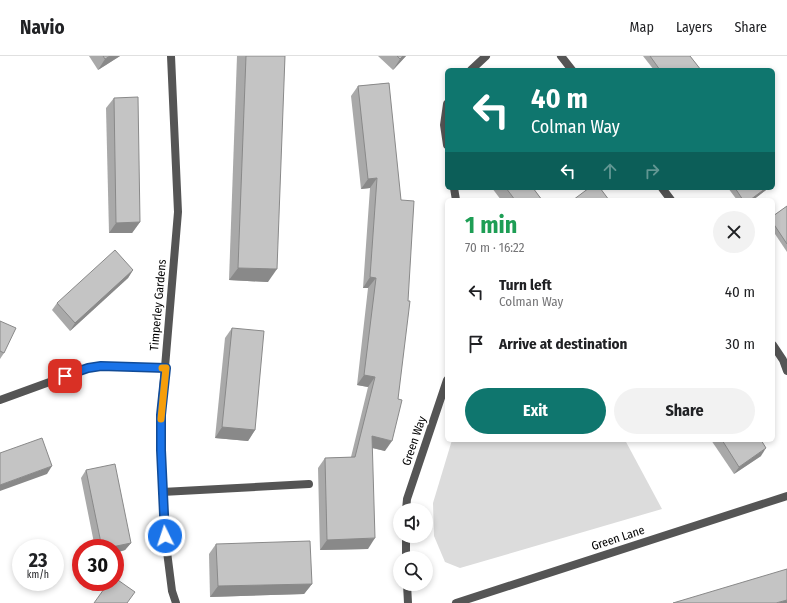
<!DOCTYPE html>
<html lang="en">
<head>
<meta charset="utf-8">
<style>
  :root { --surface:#fff; --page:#f2f2f2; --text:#202124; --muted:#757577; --line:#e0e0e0; --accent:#0f766e }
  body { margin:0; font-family:"Fira Sans Condensed",sans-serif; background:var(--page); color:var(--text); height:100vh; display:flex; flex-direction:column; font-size:15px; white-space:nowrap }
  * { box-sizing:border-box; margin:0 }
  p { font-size:13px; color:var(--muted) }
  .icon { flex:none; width:22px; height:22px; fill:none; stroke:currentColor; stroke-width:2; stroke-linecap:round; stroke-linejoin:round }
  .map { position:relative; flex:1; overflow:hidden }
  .drawer { position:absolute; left:445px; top:142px; width:330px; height:244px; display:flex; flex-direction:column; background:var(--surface); border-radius:6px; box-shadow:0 2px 6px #0003 }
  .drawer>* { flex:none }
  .top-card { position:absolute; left:445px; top:12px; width:330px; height:122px; border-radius:6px; box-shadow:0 2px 6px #0003; background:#0f766e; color:#fff; overflow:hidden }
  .fabs { position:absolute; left:393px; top:447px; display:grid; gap:8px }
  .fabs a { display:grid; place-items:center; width:40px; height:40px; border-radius:50%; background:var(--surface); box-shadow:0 2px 6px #0003; font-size:20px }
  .speed { position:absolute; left:12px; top:483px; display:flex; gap:8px; font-size:20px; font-weight:700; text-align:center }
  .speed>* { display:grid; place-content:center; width:52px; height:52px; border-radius:50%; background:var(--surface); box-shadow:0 2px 6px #0003; line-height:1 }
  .speed small { font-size:10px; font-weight:400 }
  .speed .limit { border:6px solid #d22; background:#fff; color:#111 }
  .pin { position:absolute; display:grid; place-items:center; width:34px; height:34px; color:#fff; margin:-17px; border-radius:8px; box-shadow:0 2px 6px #0006 }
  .me { position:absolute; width:44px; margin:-22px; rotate:356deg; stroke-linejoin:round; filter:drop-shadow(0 0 3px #0008) }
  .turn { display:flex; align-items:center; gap:14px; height:84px; padding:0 20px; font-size:18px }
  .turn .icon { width:52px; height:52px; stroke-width:2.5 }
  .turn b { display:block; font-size:28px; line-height:34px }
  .lanes { display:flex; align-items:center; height:38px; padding:0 20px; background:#0003; justify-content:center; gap:20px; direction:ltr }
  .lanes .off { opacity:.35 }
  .round { display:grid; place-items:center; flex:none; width:42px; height:42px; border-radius:21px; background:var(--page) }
  .head { display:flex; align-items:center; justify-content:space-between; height:68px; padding:0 20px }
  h1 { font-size:24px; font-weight:700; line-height:30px; color:#1e9e55 }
  .primary-button { display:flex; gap:8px; margin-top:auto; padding:8px 20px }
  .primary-button a { flex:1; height:46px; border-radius:24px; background:var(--accent); color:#fff; font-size:16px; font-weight:700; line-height:46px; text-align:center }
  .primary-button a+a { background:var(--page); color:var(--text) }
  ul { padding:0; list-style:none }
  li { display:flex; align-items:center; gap:12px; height:52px; padding:0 20px }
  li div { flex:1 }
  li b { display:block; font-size:15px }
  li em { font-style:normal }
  header { display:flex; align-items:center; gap:24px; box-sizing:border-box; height:56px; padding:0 20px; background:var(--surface); border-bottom:1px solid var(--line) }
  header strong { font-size:19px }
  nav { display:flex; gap:22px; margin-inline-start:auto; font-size:14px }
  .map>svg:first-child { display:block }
  .green { fill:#dcdcdc }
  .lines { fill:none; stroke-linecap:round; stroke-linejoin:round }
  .lane { stroke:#555; stroke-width:8 }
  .street { stroke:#555; stroke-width:8 }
  .wall { fill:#a9a9a9 }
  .shaded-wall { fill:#898989 }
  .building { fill:#c4c4c4; stroke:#898989 }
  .route-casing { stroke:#114b97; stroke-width:10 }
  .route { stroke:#1a73e8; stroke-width:7 }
  .slow { stroke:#f59e0b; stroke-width:7 }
  .labels { text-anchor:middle; stroke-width:3.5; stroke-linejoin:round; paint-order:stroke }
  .street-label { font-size:12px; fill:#000; stroke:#fff }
</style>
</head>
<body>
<header>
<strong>Navio</strong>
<nav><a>Map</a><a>Layers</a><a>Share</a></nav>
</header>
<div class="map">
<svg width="787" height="547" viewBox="0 0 787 547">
  <rect width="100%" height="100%" fill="#fff"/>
  <path class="green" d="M 452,384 L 625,384 L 662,453 L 460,512 L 445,506 L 434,480 L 433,447 Z"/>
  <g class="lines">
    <path class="lane" d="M 162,436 L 309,428"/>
    <g class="street">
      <path d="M 171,0 L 178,156 L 161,359 L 161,394 L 165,480 L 172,535 L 176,547"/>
      <path d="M 561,0 L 572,14"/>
      <path d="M 471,14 L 486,0"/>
      <path d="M 447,48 L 444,69 L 447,89"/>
      <path d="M 454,132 L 456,144"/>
      <path d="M 662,132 L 671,144"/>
      <path d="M 773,289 L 783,304 L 787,315"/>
      <path d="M 0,344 L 88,312 L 101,310 L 166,312"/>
      <path d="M 406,454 L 407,443 L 447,324"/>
      <path d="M 406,480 L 406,502"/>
      <path d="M 407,528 L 408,547"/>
      <path d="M 456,547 L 787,440"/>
    </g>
  </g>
  <g class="wall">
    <path d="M 89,0 L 120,0 L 98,14 Z"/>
    <path d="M 237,0 L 285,0 L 268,226 L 229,224 Z"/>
    <path d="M 378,0 L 406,0 L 393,14 Z"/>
    <path d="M 643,0 L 690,0 L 701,14 L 654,14 Z"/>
    <path d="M 389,27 L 385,395 L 372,392 L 368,493 L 320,494 L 318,412 L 325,402 L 351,401 L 368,331 L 357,329 L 368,232 L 363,232 L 370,132 L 361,133 L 351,40 L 358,30 Z"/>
    <path d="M 114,42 L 140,166 L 132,177 L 109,177 L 106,52 Z"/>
    <path d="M 492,132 L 533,132 L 542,144 L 501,144 Z"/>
    <path d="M 728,132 L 768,132 L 766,134 L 753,144 L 737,144 Z"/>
    <path d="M 787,150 L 787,196 L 773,175 L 773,160 Z"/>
    <path d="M 133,214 L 128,222 L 70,275 L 52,254 L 57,247 Z"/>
    <path d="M 0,265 L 4,297 L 0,303 Z"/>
    <path d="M 232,272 L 255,374 L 248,385 L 215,382 L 225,282 Z"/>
    <path d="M 711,384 L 761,384 L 761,400 L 734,418 Z"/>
    <path d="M 86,414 L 131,487 L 125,494 L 115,497 L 115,492 L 95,492 L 81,422 Z"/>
    <path d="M 216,488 L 312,528 L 304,538 L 210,541 L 209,498 Z"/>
  </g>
  <g class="shaded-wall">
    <path d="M 110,0 L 120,0 L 98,14 L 105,3 Z"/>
    <path d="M 403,0 L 406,0 L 393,14 L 400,3 Z"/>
    <path d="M 377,122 L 370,132 L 361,133 L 368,123 Z"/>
    <path d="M 766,132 L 768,132 L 766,134 L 753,144 L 750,144 Z"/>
    <path d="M 140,166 L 132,177 L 109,177 L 116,167 Z"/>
    <path d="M 238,212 L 277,213 L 268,226 L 229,224 Z"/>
    <path d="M 133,214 L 128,222 L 70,275 L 75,267 Z"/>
    <path d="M 370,221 L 376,222 L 368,232 L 363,232 Z"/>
    <path d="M 364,319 L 375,321 L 368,331 L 357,329 Z"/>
    <path d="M 222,371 L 255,374 L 248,385 L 215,382 Z"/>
    <path d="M 372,380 L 392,385 L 385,395 L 365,390 Z"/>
    <path d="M 766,392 L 761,400 L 734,418 L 739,411 Z"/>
    <path d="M 52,410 L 47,418 L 0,435 L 0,429 Z"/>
    <path d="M 375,482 L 368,493 L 320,494 L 327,484 Z"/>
    <path d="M 131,487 L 125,494 L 115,497 L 115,492 L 107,492 Z"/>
    <path d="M 312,528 L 304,538 L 210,541 L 218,530 Z"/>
    <path d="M 787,544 L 787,547 L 776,547 Z"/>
  </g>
  <g class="building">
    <path d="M 103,0 L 110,0 L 105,3 Z"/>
    <path d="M 246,0 L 285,0 L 277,213 L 238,212 Z"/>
    <path d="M 397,0 L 403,0 L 400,3 Z"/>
    <path d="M 650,0 L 690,0 L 701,14 L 660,14 Z"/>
    <path d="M 389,27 L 401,144 L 414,145 L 408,245 L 410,245 L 398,343 L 402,344 L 392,385 L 372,380 L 375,482 L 327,484 L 325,402 L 355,401 L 375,321 L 364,319 L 376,222 L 370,221 L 377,122 L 368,123 L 358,30 Z"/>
    <path d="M 138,41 L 140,166 L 116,167 L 114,42 Z"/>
    <path d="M 506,132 L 533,132 L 542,144 L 515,144 Z"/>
    <path d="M 589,132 L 600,132 L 609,144 L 573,144 Z"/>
    <path d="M 735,132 L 766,132 L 750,144 L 743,144 Z"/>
    <path d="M 787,150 L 787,188 L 773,167 L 773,160 Z"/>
    <path d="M 115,194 L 133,214 L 75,267 L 57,247 Z"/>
    <path d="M 0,265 L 16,272 L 4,297 L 0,295 Z"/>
    <path d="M 232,272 L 264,275 L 255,374 L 222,371 Z"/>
    <path d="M 42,382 L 52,410 L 0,429 L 0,397 Z"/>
    <path d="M 722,384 L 761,384 L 766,392 L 739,411 Z"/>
    <path d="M 115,408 L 131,487 L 107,492 L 102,492 L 86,414 Z"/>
    <path d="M 310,485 L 312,528 L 218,530 L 216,488 Z"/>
    <path d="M 787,513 L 787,544 L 776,547 L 673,547 Z"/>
    <path d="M 115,522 L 135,536 L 127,547 L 94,547 L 109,526 L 115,526 Z"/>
  </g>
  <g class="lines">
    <g class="route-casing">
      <path id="route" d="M 65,320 L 88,312 L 101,310 L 166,312 L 161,359 L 161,394 L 165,480"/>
    </g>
    <use href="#route" class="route"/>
    <path class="slow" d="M 161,363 L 166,312 L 162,312"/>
  </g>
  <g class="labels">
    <g class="street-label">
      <text transform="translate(158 249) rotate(-85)" y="4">Timperley Gardens</text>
      <text transform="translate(414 385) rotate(-71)" y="4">Green Way</text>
      <text transform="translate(618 482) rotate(-18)" y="4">Green Lane</text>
    </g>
  </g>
</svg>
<div class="fabs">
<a><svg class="icon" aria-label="sound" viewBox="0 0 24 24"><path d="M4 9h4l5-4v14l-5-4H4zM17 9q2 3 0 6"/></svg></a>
<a><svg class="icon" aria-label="search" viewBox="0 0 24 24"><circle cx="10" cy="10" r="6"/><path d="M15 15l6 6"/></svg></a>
</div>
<div class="speed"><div>23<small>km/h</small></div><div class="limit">30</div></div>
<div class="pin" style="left:65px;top:320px;background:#d93025"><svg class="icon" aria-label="arrive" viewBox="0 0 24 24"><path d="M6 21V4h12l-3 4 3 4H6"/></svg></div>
<svg class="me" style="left:165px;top:480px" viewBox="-20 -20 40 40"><circle r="17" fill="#1a73e8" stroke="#fff" stroke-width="3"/><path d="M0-11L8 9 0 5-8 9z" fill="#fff"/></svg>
<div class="top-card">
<div class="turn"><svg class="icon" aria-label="left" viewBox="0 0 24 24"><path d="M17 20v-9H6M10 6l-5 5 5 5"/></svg><div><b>40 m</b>Colman Way</div></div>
<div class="lanes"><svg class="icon" aria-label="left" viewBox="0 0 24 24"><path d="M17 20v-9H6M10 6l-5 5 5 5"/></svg><svg class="icon off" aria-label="ahead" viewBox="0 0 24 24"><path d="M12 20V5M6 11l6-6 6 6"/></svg><svg class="icon off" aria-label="right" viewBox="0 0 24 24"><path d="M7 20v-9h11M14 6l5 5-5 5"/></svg></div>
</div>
<section class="drawer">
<div class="head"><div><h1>1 min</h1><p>70 m · 16:22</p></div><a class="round"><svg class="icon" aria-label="close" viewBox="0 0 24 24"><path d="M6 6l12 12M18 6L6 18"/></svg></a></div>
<ul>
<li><svg class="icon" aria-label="left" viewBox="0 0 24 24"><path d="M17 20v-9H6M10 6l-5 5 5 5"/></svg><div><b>Turn left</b><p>Colman Way</p></div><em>40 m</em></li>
<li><svg class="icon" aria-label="arrive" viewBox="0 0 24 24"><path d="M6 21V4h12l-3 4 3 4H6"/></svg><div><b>Arrive at destination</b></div><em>30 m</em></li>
</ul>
<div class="primary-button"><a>Exit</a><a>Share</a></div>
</section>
</div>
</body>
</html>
